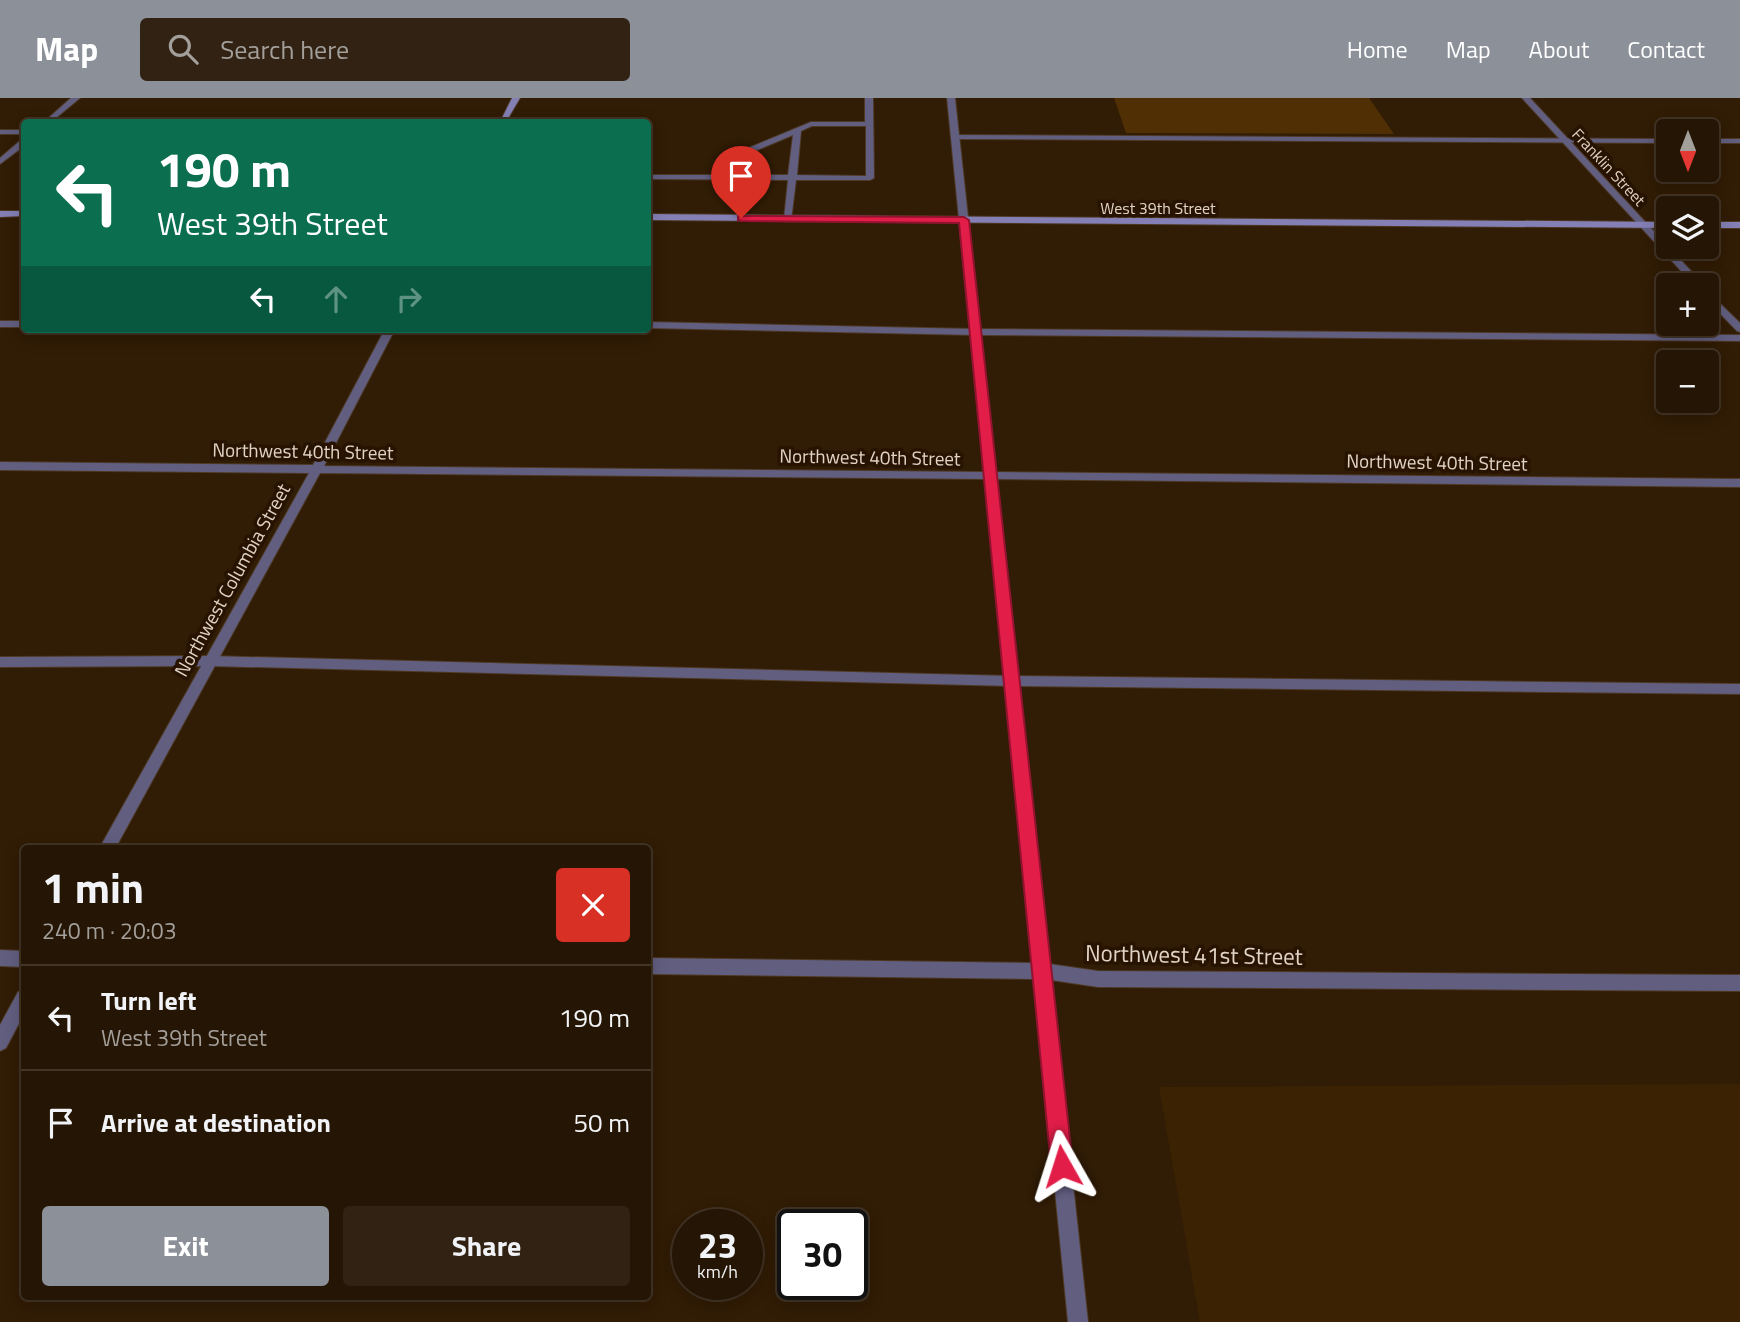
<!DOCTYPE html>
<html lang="en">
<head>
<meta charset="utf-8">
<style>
  :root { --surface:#251504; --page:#312213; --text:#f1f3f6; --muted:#a39f9a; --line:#423426; --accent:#8c9099 }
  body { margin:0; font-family:"Titillium Web",sans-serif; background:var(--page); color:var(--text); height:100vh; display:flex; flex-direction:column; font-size:26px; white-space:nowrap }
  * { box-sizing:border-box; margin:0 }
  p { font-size:23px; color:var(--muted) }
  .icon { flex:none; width:38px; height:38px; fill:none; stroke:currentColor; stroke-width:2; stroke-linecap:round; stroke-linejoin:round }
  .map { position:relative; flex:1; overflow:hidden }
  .panel { position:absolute; left:21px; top:747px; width:630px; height:455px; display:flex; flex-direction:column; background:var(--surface); border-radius:7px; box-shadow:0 4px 18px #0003,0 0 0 2px var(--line) }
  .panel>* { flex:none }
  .banner { position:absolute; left:21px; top:21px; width:630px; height:214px; border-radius:7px; box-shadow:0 4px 18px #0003,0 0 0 2px var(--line); background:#0b6e4f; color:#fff; overflow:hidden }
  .needle { width:46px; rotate:180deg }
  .tools { position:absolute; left:1656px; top:21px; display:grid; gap:14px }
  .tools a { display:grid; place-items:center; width:63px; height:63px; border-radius:7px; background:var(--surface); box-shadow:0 4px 18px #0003,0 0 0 2px var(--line); font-size:35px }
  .speed { position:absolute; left:672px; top:1111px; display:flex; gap:14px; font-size:35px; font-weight:700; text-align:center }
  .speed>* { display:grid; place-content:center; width:91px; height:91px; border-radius:50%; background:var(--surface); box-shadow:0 4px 18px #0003,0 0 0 2px var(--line); line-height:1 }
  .speed small { font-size:18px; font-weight:400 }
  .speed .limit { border:4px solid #111; border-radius:10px; background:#fff; color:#111 }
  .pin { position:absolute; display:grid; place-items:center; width:60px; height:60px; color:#fff; margin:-72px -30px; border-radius:50% 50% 50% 0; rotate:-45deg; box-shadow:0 0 7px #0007 }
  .pin .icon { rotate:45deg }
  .me { position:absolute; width:77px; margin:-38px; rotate:354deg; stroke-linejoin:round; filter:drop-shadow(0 0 5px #0008) }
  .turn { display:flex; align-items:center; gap:24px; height:147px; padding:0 21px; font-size:32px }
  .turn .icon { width:91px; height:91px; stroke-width:2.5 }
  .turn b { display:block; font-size:49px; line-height:60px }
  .lanes { display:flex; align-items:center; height:66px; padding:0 21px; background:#0003; justify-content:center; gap:35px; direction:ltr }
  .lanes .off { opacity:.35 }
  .round { display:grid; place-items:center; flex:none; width:74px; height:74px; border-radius:7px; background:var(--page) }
  .head { display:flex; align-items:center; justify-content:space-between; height:119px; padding:0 21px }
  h1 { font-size:42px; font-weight:700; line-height:52px }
  .cta { display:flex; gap:14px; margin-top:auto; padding:14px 21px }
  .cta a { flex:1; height:80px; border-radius:7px; background:var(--accent); color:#fff; font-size:28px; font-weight:700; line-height:80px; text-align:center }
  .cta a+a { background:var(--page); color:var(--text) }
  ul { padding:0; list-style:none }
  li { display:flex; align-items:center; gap:21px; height:105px; padding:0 21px; border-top:2px solid var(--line) }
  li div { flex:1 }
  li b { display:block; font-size:26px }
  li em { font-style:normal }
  header { display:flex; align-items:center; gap:42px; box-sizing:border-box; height:98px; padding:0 35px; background:var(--accent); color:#fff }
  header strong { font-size:33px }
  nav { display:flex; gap:38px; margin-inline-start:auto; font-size:24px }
  .search { width:490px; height:63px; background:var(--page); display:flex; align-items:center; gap:18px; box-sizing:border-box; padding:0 24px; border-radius:7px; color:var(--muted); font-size:26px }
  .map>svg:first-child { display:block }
  .built { fill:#3b2203 }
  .green { fill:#502f04 }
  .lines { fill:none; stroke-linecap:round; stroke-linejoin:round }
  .lane-casing { stroke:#4d3924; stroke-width:2 }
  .street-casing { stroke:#4d3924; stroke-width:2 }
  .secondary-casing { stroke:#4d3924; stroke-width:2 }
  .lane { fill:#615e80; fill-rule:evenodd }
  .street { fill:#615e80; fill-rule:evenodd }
  .secondary { fill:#8480b6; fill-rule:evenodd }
  .route { fill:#e11d48; stroke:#92132f; stroke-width:2 }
  .labels { text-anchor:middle; stroke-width:7; stroke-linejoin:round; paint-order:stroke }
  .far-street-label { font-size:16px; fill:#e1d3c5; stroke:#271300 }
  .street-label { font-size:19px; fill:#e1d3c5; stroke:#271300 }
  .near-street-label { font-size:23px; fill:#e1d3c5; stroke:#271300 }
</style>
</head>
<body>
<header>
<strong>Map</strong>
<div class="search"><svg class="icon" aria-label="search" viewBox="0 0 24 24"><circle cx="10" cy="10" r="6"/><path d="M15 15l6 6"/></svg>Search here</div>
<nav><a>Home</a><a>Map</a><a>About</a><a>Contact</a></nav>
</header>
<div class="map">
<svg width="1740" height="1224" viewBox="0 0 1740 1224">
  <rect width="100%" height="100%" fill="#311c05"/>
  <path class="built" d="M 1740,986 L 1740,1224 L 1200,1224 L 1159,989 Z"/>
  <path class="green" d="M 1114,0 L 1369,0 L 1394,36 L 1126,35 Z"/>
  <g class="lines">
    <g class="lane-casing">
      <g id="lane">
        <path d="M 865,0 L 873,0 L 874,80 L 870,82 L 796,82 L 791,123 L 784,121 L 788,82 L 648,81 L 648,77 L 736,77 L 741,53 L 811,24 L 865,24 ZM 812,28 L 866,28 L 866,78 L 797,77 L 801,33 ZM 793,37 L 788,77 L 745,77 L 748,56 Z"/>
        <rect x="0" y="32" width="24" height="4"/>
        <path d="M 953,37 L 1668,41 L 1668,45 L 956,41 L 952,39 Z"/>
        <rect x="1706" y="41" width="34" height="4"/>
        <rect x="0" y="223" width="24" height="6"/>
        <path d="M 648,224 L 975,231 L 1740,237 L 1740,243 L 975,237 L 648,230 Z"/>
        <path d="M 210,558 L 1011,578 L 1740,586 L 1740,596 L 1011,588 L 210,568 L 0,569 L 0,559 Z"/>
      </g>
    </g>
    <g class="street-casing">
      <g id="street">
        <path d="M 71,0 L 80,0 L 51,24 L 44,24 Z"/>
        <path d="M 947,0 L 955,0 L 996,374 L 1740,381 L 1740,389 L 996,381 L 1049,866 L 1098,873 L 1740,877 L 1740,893 L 1098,889 L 1051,882 L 1088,1224 L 1068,1224 L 1034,881 L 648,876 L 648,860 L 1032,865 L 985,381 L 320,375 L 115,751 L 99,751 L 309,375 L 0,372 L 0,364 L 313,367 L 385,231 L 395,231 L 324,368 L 984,374 Z"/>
        <path d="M 1522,0 L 1530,0 L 1704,187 L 1694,187 Z"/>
        <path d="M 21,42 L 24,42 L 24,48 L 0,66 L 0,60 Z"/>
        <path d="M 1706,192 L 1740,225 L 1740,234 L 1737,233 L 1706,201 Z"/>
        <path d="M 0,852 L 24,853 L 24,869 L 0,868 Z"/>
        <path d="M 24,892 L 24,916 L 6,950 L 0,953 L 0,927 L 18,894 Z"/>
      </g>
    </g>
    <g class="secondary-casing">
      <g id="secondary">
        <path d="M 512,0 L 520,0 L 506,24 L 500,24 Z"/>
        <path d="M 0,113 L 24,113 L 24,118 L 0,119 Z"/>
        <path d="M 648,116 L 1668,124 L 1668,130 L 648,122 Z"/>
        <rect x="1706" y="124" width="34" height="6"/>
      </g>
    </g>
    <use href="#lane" class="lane"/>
    <use href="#street" class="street"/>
    <use href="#secondary" class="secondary"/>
  </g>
  <path class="route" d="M 738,118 L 964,119 L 969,122 L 1073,1068 L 1070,1076 L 1062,1079 L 1054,1076 L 1051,1068 L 959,125 L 741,123 L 738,122 Z"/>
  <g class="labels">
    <g class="far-street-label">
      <text transform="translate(1609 69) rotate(47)" y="6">Franklin Street</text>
      <text x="1158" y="116">West 39th Street</text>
    </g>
    <g class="street-label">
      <text transform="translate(303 353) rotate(1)" y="7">Northwest 40th Street</text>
      <text transform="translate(870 359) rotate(1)" y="7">Northwest 40th Street</text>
      <text transform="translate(1437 364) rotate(1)" y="7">Northwest 40th Street</text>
      <text transform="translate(232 482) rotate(-61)" y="7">Northwest Columbia Street</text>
    </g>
    <g class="near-street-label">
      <text transform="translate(1194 857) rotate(1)" y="8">Northwest 41st Street</text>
    </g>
  </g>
</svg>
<div class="tools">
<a><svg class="needle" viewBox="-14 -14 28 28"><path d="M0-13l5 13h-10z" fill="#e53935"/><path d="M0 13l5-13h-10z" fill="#a39f9a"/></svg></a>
<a><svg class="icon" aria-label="layers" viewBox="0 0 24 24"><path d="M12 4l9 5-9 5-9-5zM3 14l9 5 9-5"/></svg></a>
<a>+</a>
<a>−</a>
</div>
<div class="speed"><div>23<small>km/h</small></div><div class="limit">30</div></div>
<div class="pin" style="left:741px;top:120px;background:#d93025"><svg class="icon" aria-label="arrive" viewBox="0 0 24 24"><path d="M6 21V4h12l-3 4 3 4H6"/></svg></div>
<svg class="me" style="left:1062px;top:1068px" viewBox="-20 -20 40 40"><path d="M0-17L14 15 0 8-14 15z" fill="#e11d48" stroke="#fff" stroke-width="4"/></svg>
<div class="banner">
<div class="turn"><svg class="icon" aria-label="left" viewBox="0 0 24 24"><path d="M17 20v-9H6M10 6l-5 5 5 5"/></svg><div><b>190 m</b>West 39th Street</div></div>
<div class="lanes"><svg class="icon" aria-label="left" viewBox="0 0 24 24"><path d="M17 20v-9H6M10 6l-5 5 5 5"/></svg><svg class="icon off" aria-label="ahead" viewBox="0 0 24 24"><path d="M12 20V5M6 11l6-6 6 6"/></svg><svg class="icon off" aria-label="right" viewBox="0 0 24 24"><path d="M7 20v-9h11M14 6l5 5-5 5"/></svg></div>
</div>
<section class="panel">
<div class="head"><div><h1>1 min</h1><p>240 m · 20:03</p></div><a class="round" style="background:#d93025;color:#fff"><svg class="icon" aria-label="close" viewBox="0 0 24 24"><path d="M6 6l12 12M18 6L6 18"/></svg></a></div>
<ul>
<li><svg class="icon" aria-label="left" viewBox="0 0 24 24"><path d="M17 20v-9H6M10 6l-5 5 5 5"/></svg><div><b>Turn left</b><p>West 39th Street</p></div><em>190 m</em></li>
<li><svg class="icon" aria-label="arrive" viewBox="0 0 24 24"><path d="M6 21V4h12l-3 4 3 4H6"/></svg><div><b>Arrive at destination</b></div><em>50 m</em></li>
</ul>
<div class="cta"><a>Exit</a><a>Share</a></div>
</section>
</div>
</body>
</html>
